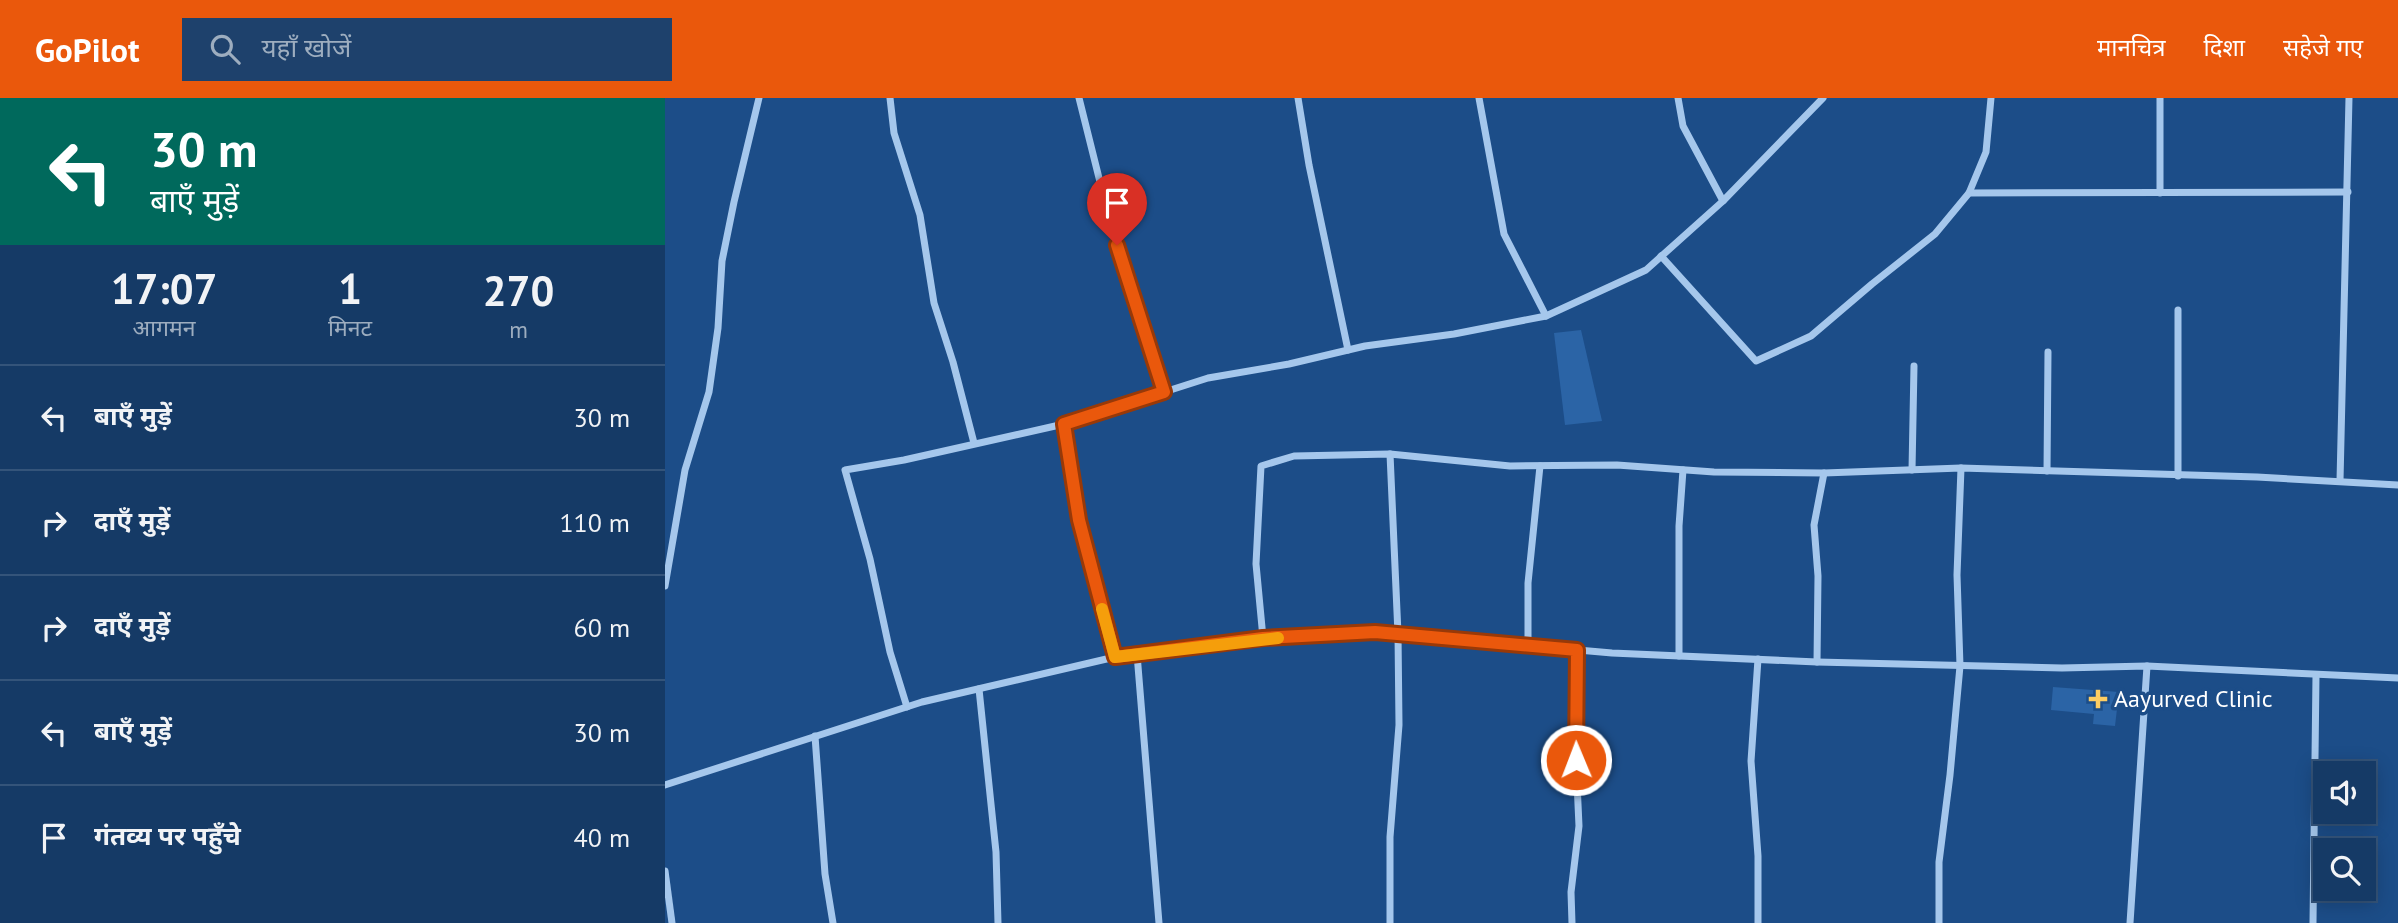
<!DOCTYPE html>
<html lang="hi">
<head>
<meta charset="utf-8">
<style>
  :root { --surface:#153a66; --page:#1e416c; --text:#f1f3f6; --muted:#9dadbf; --line:#34547a; --accent:#ea580c }
  body { margin:0; font-family:"PT Sans","Noto Sans Devanagari",sans-serif; background:var(--page); color:var(--text); height:100vh; display:flex; flex-direction:column; font-size:26px; white-space:nowrap }
  * { box-sizing:border-box; margin:0 }
  p { font-size:23px; color:var(--muted) }
  .icon { flex:none; width:38px; height:38px; fill:none; stroke:currentColor; stroke-width:2; stroke-linecap:round; stroke-linejoin:round }
  .map { position:relative; flex:1; overflow:hidden }
  .details { display:flex; flex-direction:column; background:var(--surface); width:665px }
  .details>* { flex:none }
  .top-card { background:#00695c; color:#fff; overflow:hidden }
  .controls { position:absolute; left:1648px; top:663px; display:grid; gap:14px }
  .controls a { display:grid; place-items:center; width:63px; height:63px; border-radius:0px; background:var(--surface); box-shadow:0 4px 18px #0003,0 0 0 2px var(--line); font-size:35px }
  .pin { position:absolute; display:grid; place-items:center; width:60px; height:60px; color:#fff; margin:-72px -30px; border-radius:50% 50% 50% 0; rotate:-45deg; box-shadow:0 0 7px #0007 }
  .pin .icon { rotate:45deg }
  .me { position:absolute; width:77px; margin:-38px; rotate:359deg; stroke-linejoin:round; filter:drop-shadow(0 0 5px #0008) }
  .turn { display:flex; align-items:center; gap:24px; height:147px; padding:0 35px; font-size:32px }
  .turn .icon { width:91px; height:91px; stroke-width:2.5 }
  .turn b { display:block; font-size:49px; line-height:60px }
  .eta { display:flex; justify-content:space-evenly; align-items:center; height:119px; text-align:center }
  .eta b { font-size:42px; font-weight:800; line-height:49px }
  ul { padding:0; list-style:none }
  li { display:flex; align-items:center; gap:21px; height:105px; padding:0 35px; border-top:2px solid var(--line) }
  li div { flex:1 }
  li b { display:block; font-size:26px }
  li em { font-style:normal }
  header { display:flex; align-items:center; gap:42px; box-sizing:border-box; height:98px; padding:0 35px; background:var(--accent); color:#fff }
  header strong { font-size:33px }
  nav { display:flex; gap:38px; margin-inline-start:auto; font-size:24px }
  .search { width:490px; height:63px; background:var(--page); display:flex; align-items:center; gap:18px; box-sizing:border-box; padding:0 24px; border-radius:0px; color:var(--muted); font-size:26px }
  main { display:flex; flex:1; min-height:0 }
  .map>svg:first-child { display:block }
  .building { fill:#2b64a6 }
  .lines { fill:none; stroke-linecap:round; stroke-linejoin:round }
  .minor { stroke:#a5c7ec; stroke-width:7 }
  .route-casing { stroke:#983908; stroke-width:18 }
  .route { stroke:#ea580c; stroke-width:12 }
  .slow { stroke:#f59e0b; stroke-width:12 }
  .poi-dot { fill:#fdcd62; stroke:#1c4d88; stroke-width:2.5 }
  .labels { text-anchor:middle; stroke-width:7; stroke-linejoin:round; paint-order:stroke }
  .poi-label { font-size:24px; fill:#fff; stroke:#1c4d88; text-anchor:start }
</style>
</head>
<body>
<header>
<strong>GoPilot</strong>
<div class="search"><svg class="icon" aria-label="search" viewBox="0 0 24 24"><circle cx="10" cy="10" r="6"/><path d="M15 15l6 6"/></svg>यहाँ खोजें</div>
<nav><a>मानचित्र</a><a>दिशा</a><a>सहेजे गए</a></nav>
</header>
<main>
<section class="details">
<div class="top-card">
<div class="turn"><svg class="icon" aria-label="left" viewBox="0 0 24 24"><path d="M17 20v-9H6M10 6l-5 5 5 5"/></svg><div><b>30 m</b>बाएँ मुड़ें</div></div>
</div>
<div class="eta">
<div><b>17:07</b><p>आगमन</p></div>
<div><b>1</b><p>मिनट</p></div>
<div><b>270</b><p>m</p></div>
</div>
<ul>
<li><svg class="icon" aria-label="left" viewBox="0 0 24 24"><path d="M17 20v-9H6M10 6l-5 5 5 5"/></svg><div><b>बाएँ मुड़ें</b></div><em>30 m</em></li>
<li><svg class="icon" aria-label="right" viewBox="0 0 24 24"><path d="M7 20v-9h11M14 6l5 5-5 5"/></svg><div><b>दाएँ मुड़ें</b></div><em>110 m</em></li>
<li><svg class="icon" aria-label="right" viewBox="0 0 24 24"><path d="M7 20v-9h11M14 6l5 5-5 5"/></svg><div><b>दाएँ मुड़ें</b></div><em>60 m</em></li>
<li><svg class="icon" aria-label="left" viewBox="0 0 24 24"><path d="M17 20v-9H6M10 6l-5 5 5 5"/></svg><div><b>बाएँ मुड़ें</b></div><em>30 m</em></li>
<li><svg class="icon" aria-label="arrive" viewBox="0 0 24 24"><path d="M6 21V4h12l-3 4 3 4H6"/></svg><div><b>गंतव्य पर पहुँचे</b></div><em>40 m</em></li>
</ul>
</section>
<div class="map">
<svg width="1733" height="825" viewBox="0 0 1733 825">
  <rect width="100%" height="100%" fill="#1c4d88"/>
  <g class="building">
    <path d="M 916,232 L 937,323 L 900,327 L 889,235 Z"/>
    <path d="M 1388,589 L 1454,594 L 1450,628 L 1428,626 L 1429,616 L 1386,612 Z"/>
  </g>
  <g class="lines">
    <g class="minor">
      <path d="M 225,0 L 229,35 L 255,117 L 269,205 L 288,264 L 309,345"/>
      <path d="M 414,0 L 445,124 L 499,294"/>
      <path d="M 633,0 L 644,67 L 683,252"/>
      <path d="M 814,0 L 839,136 L 881,218"/>
      <path d="M 1013,0 L 1018,28 L 1058,103"/>
      <path d="M 1304,95 L 1321,54 L 1326,0"/>
      <path d="M 1495,95 L 1495,0"/>
      <path d="M 996,158 L 1091,263 L 1146,238 L 1207,186 L 1270,136 L 1304,95 L 1683,94"/>
      <path d="M 1513,212 L 1513,378"/>
      <path d="M 1247,372 L 1249,268"/>
      <path d="M 1382,373 L 1383,254"/>
      <path d="M 1675,383 L 1684,0"/>
      <path d="M 0,488 L 20,372 L 44,294 L 53,230 L 57,163 L 69,104 L 94,0"/>
      <path d="M 598,540 L 591,466 L 596,368 L 629,358 L 725,356 L 845,368 L 952,367 L 1049,374 L 1159,375 L 1296,370 L 1592,379 L 1733,387"/>
      <path d="M 863,548 L 863,485 L 875,368"/>
      <path d="M 472,556 L 494,825"/>
      <path d="M 1014,558 L 1014,428 L 1018,372"/>
      <path d="M 450,559 L 414,422 L 399,326 L 543,280 L 624,266 L 700,248 L 789,236 L 881,218 L 981,172 L 1058,103 L 1158,0"/>
      <path d="M 1093,561 L 1086,663 L 1093,758 L 1093,825"/>
      <path d="M 1152,564 L 1153,478 L 1149,427 L 1159,375"/>
      <path d="M 314,591 L 331,754 L 333,825"/>
      <path d="M 242,609 L 225,554 L 205,461 L 180,372 L 239,362 L 399,326"/>
      <path d="M 150,638 L 160,776 L 168,825"/>
      <path d="M 0,687 L 257,604 L 450,559 L 598,540 L 710,534 L 947,555 L 1152,564 L 1397,570 L 1482,568 L 1733,580"/>
      <path d="M 0,773 L 7,825"/>
      <path d="M 725,825 L 725,739 L 734,627 L 733,536 L 725,356"/>
      <path d="M 907,825 L 906,794 L 914,728 L 910,640 L 912,552"/>
      <path d="M 1274,825 L 1274,764 L 1285,677 L 1295,568 L 1292,477 L 1296,370"/>
      <path d="M 1465,825 L 1482,568"/>
      <path d="M 1648,825 L 1651,577"/>
    </g>
  </g>
  <g class="lines">
    <g class="route-casing">
      <path id="route" d="M 452,147 L 499,294 L 399,326 L 414,422 L 450,559 L 598,540 L 710,534 L 912,552 L 911,662"/>
    </g>
    <use href="#route" class="route"/>
    <path class="slow" d="M 437,511 L 450,559 L 613,540"/>
  </g>
  <path class="poi-dot" d="M1429.5 590.5h7v7h7v7h-7v7h-7v-7h-7v-7h7z"/>
  <g class="labels">
    <g class="poi-label">
      <text x="1449" y="609">Aayurved Clinic</text>
    </g>
  </g>
</svg>
<div class="controls">
<a><svg class="icon" aria-label="sound" viewBox="0 0 24 24"><path d="M4 9h4l5-4v14l-5-4H4zM17 9q2 3 0 6"/></svg></a>
<a><svg class="icon" aria-label="search" viewBox="0 0 24 24"><circle cx="10" cy="10" r="6"/><path d="M15 15l6 6"/></svg></a>
</div>
<div class="pin" style="left:452px;top:147px;background:#d93025"><svg class="icon" aria-label="arrive" viewBox="0 0 24 24"><path d="M6 21V4h12l-3 4 3 4H6"/></svg></div>
<svg class="me" style="left:911px;top:662px" viewBox="-20 -20 40 40"><circle r="17" fill="#ea580c" stroke="#fff" stroke-width="3"/><path d="M0-11L8 9 0 5-8 9z" fill="#fff"/></svg>
</div>
</main>
</body>
</html>
